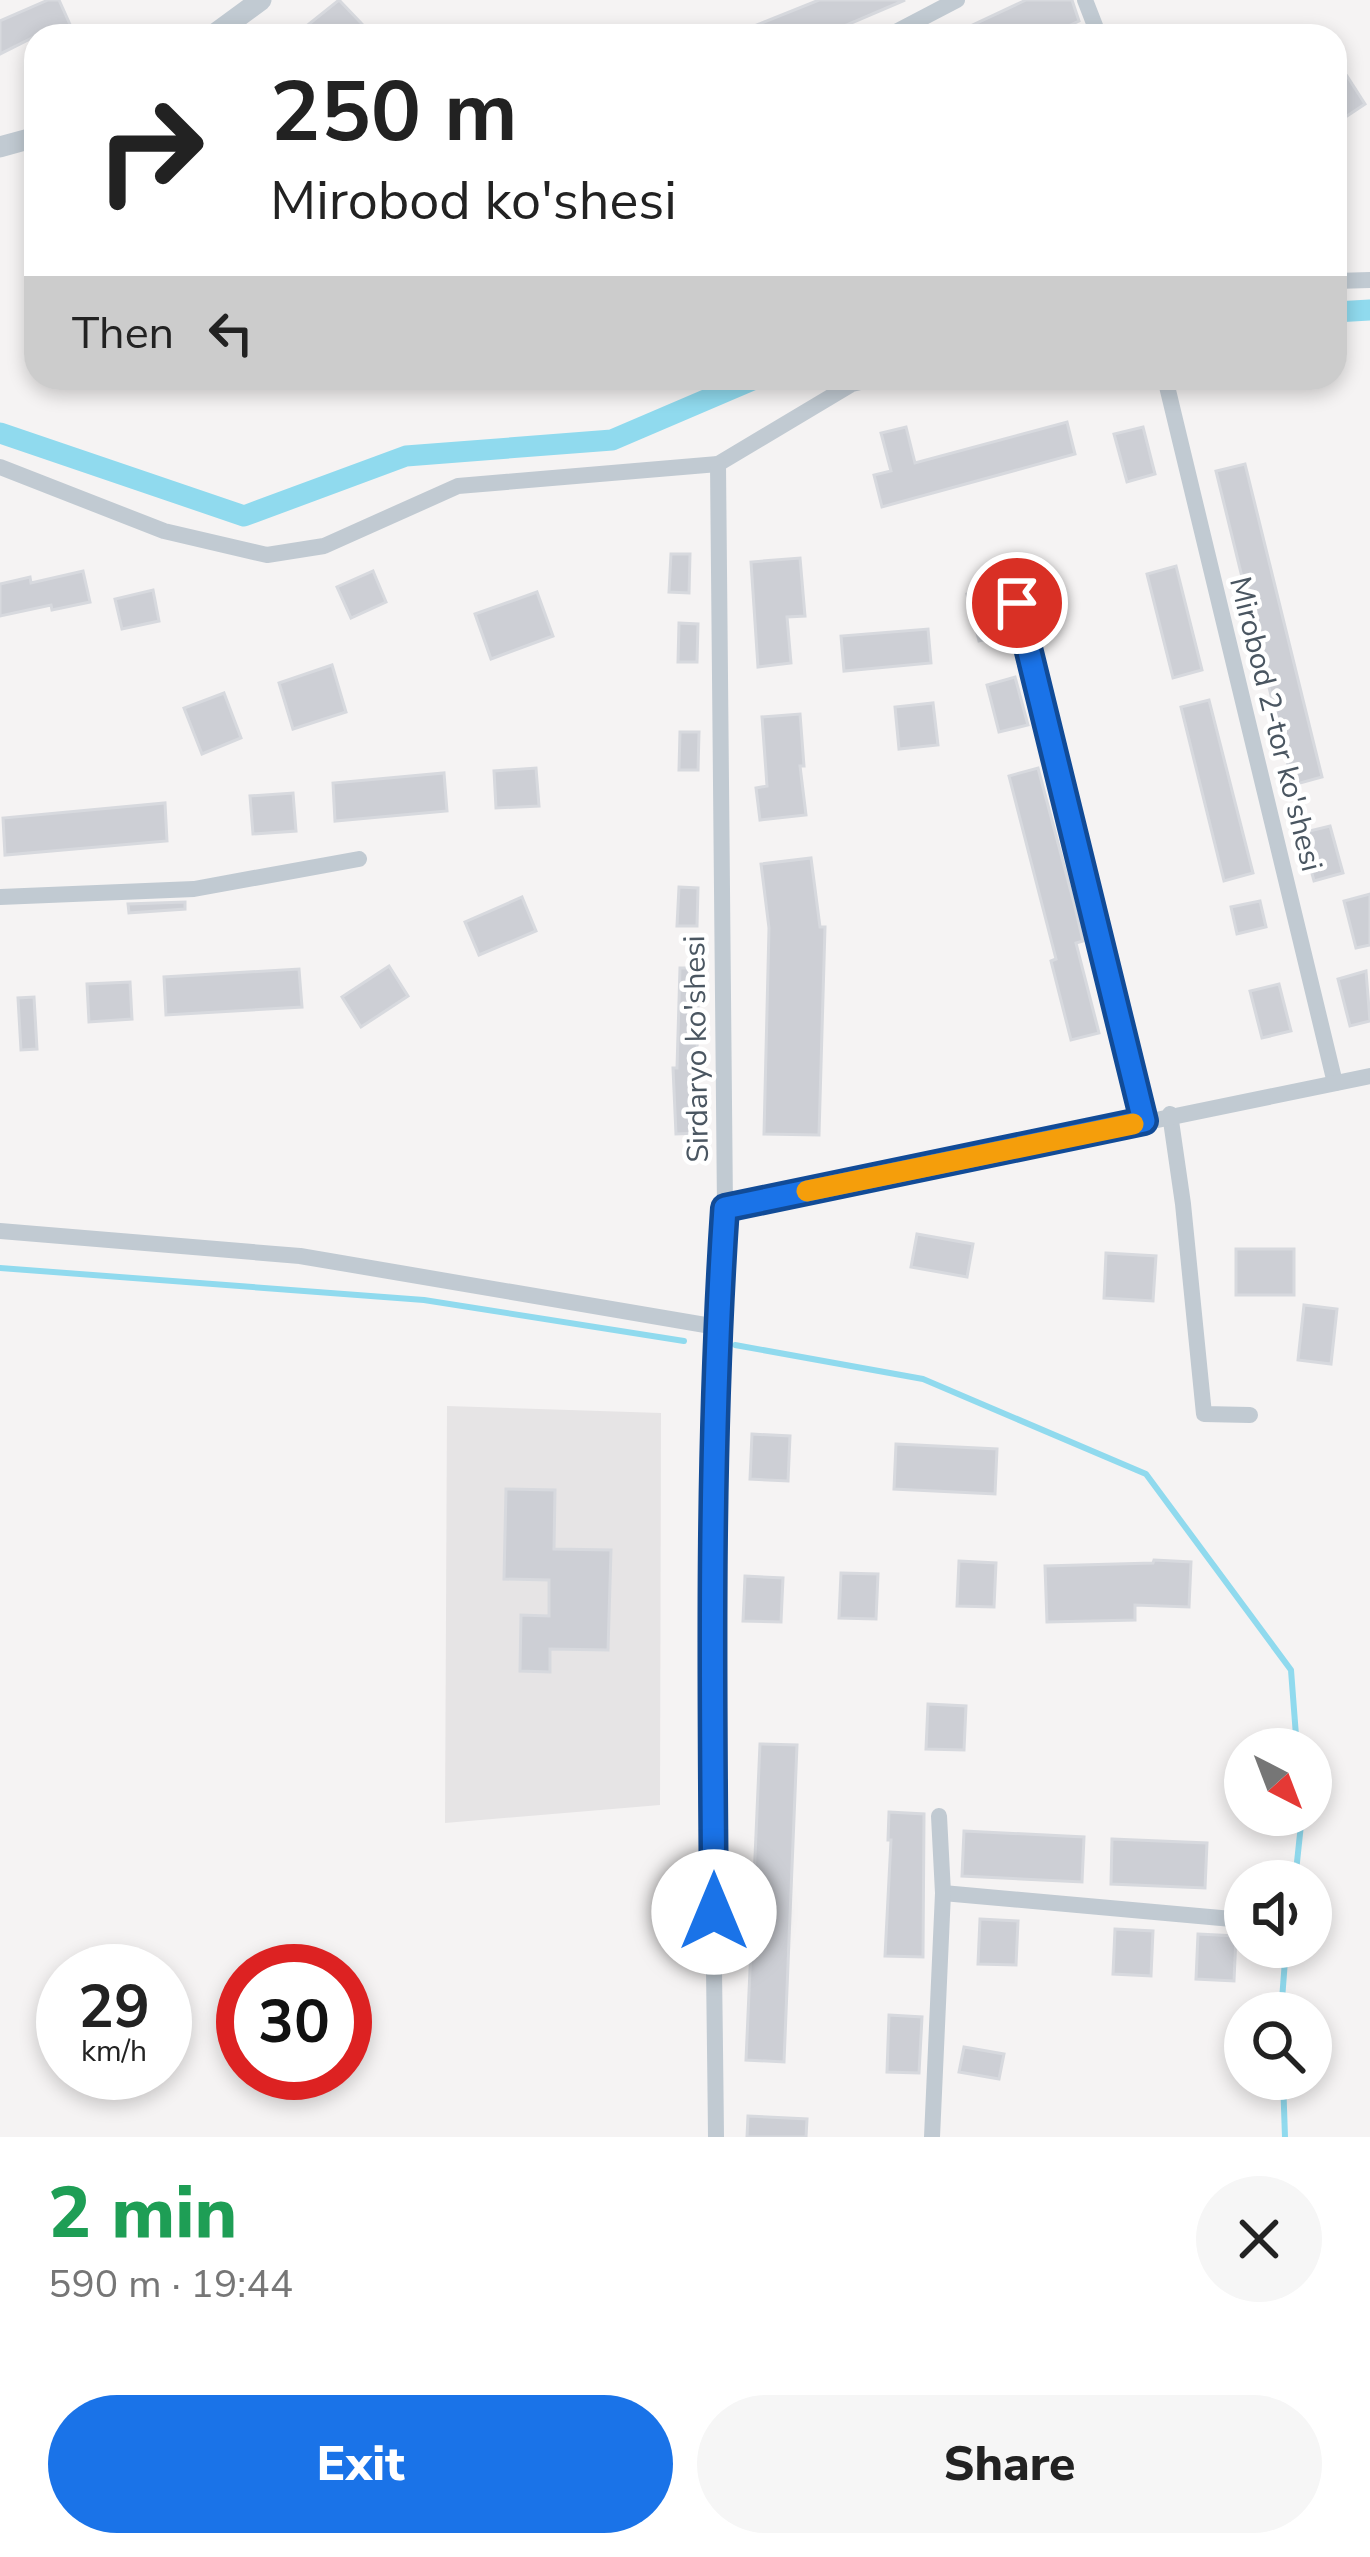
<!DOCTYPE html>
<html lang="en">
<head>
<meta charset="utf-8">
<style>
  :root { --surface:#fff; --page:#f6f6f6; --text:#222; --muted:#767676; --accent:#1a73e8 }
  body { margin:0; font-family:"Nunito Sans",sans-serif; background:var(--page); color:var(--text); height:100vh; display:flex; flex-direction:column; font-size:45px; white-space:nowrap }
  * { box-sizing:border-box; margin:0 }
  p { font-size:39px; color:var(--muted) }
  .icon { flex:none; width:66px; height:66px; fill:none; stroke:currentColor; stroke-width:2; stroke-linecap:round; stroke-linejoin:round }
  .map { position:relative; height:2137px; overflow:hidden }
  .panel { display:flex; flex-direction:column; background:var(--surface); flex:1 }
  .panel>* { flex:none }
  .top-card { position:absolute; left:24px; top:24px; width:1323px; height:366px; border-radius:36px; box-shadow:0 6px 18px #0003; background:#fff; color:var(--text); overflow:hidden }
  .needle { width:78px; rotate:138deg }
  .buttons { position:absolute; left:1224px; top:1728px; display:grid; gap:24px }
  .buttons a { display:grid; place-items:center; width:108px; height:108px; border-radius:50%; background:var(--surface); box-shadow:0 6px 18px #0003; font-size:60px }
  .speed { position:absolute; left:36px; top:1944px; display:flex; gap:24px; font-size:60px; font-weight:700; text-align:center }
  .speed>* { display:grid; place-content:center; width:156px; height:156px; border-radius:50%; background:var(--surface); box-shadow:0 6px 18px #0003; line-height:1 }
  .speed small { font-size:30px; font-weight:400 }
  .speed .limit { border:18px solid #d22; background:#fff; color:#111 }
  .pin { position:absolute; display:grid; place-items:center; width:102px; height:102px; color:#fff; margin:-51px; border:6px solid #fff; border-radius:50%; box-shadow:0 3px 12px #0007 }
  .me { position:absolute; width:132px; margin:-66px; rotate:0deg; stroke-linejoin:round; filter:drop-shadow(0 0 9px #0008) }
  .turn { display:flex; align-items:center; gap:42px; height:252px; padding:0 48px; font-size:54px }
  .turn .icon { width:156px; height:156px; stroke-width:2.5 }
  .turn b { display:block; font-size:84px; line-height:102px }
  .then { display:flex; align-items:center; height:114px; padding:0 48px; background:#0003; gap:24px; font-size:45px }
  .round { display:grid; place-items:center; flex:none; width:126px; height:126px; border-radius:63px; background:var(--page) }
  .headline { display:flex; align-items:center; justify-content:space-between; height:204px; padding:0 48px }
  h1 { font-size:72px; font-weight:800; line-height:90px; color:#1e9e55 }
  .action { display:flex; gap:24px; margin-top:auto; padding:24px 48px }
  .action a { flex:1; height:138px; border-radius:72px; background:var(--accent); color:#fff; font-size:48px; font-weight:800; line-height:138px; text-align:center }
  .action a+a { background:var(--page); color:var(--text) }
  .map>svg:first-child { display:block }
  .education { fill:#e6e4e5 }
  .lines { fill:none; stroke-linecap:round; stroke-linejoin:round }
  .stream { stroke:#90daee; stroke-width:6 }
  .canal { stroke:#90daee; stroke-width:21 }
  .building { fill:#cdcfd5; stroke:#d7d9de; stroke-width:3 }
  .minor { stroke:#c1cad2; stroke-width:16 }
  .tertiary { stroke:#c1cad2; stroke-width:21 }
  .route-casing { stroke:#114b97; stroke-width:30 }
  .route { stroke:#1a73e8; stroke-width:21 }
  .slow { stroke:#f59e0b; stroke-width:21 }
  .labels { text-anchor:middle; stroke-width:9; stroke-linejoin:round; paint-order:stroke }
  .street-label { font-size:30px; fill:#4a5661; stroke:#fff }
</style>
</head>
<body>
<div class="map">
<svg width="1370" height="2137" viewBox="0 0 1370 2137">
  <rect width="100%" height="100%" fill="#f5f3f3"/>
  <path class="education" d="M 447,1406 L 661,1413 L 660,1805 L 445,1823 Z"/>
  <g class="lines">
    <g class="stream">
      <path d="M 0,1268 L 424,1300 L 684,1341"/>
      <path d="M 735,1345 L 923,1379 L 1146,1474 L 1291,1670 L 1297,1749"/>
      <path d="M 1295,1881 L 1302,1815"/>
      <path d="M 1281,2013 L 1286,1947"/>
      <path d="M 1283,2079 L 1285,2137"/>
    </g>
    <g class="canal">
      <path d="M 1335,312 L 1370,310"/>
      <path d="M 0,433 L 244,516 L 406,456 L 612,440 L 757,378"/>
    </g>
  </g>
  <g class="building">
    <path d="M 48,0 L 59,0 L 72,29 L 58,36 L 36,36 L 0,54 L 0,21 Z"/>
    <path d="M 339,0 L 362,24 L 347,36 L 294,36 Z"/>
    <path d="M 819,0 L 905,0 L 821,36 L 729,36 Z"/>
    <path d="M 1026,0 L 1072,0 L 1079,21 L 1047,36 L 949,36 Z"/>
    <path d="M 1347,76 L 1365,104 L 1335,124 L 1335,84 Z"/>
    <path d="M 1067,422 L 1075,454 L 882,507 L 874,475 L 891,471 L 881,433 L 906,427 L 915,463 Z"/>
    <path d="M 1143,427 L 1155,474 L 1127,482 L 1114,434 Z"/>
    <path d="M 1245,464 L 1322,777 L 1293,785 L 1216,471 Z"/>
    <path d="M 671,554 L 690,554 L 689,593 L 669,592 Z"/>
    <path d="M 800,558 L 805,616 L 787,617 L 791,663 L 758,667 L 751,562 Z"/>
    <path d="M 1176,566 L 1202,670 L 1173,678 L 1147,574 Z"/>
    <path d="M 83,571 L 90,602 L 52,610 L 51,605 L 0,616 L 0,584 L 30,577 L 31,583 Z"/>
    <path d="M 373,571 L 386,602 L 351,618 L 337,587 Z"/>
    <path d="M 996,586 L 1008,634 L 979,641 L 967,594 Z"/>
    <path d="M 153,590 L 159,621 L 122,629 L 115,599 Z"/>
    <path d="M 537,592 L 553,636 L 491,659 L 475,614 Z"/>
    <path d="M 679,623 L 698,624 L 697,662 L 678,662 Z"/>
    <path d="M 928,629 L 931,663 L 844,671 L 841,636 Z"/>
    <path d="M 332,665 L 346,712 L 293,729 L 279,683 Z"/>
    <path d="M 1015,677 L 1028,725 L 999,732 L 987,685 Z"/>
    <path d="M 224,693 L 241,738 L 202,754 L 184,708 Z"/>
    <path d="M 1209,700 L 1253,873 L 1224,881 L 1181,707 Z"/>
    <path d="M 933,703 L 938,745 L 899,749 L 895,707 Z"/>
    <path d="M 800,714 L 804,766 L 800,766 L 806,815 L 760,820 L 756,788 L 767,786 L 762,717 Z"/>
    <path d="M 680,732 L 699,732 L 698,770 L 679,770 Z"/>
    <path d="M 536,768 L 539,806 L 496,808 L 494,771 Z"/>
    <path d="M 1038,768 L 1074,903 L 1083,941 L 1076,943 L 1099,1033 L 1071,1040 L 1051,961 L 1056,959 L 1009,776 Z"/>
    <path d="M 444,773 L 447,811 L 335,821 L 333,783 Z"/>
    <path d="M 293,793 L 296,831 L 253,834 L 250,796 Z"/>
    <path d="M 165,803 L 167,841 L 5,855 L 3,818 Z"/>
    <path d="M 1330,826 L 1343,873 L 1314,881 L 1301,833 Z"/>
    <path d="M 811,858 L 820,927 L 825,927 L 819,1135 L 764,1134 L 769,928 L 761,864 Z"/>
    <path d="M 679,887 L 698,888 L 697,926 L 677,926 Z"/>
    <path d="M 1370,894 L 1370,945 L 1356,948 L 1344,901 Z"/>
    <path d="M 522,897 L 536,931 L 479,955 L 465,922 Z"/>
    <path d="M 1260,901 L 1266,927 L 1237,934 L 1231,907 Z"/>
    <path d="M 185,902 L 185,909 L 129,913 L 128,904 Z"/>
    <path d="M 389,966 L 408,996 L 361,1027 L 342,997 Z"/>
    <path d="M 680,968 L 699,968 L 697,1052 L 693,1052 L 698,1133 L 676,1134 L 673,1068 L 677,1068 Z"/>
    <path d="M 299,969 L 302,1007 L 166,1015 L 164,977 Z"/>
    <path d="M 1366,971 L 1370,1021 L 1350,1026 L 1338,979 Z"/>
    <path d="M 130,982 L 132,1019 L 89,1022 L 87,984 Z"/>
    <path d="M 1279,984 L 1291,1031 L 1262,1038 L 1250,991 Z"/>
    <path d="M 34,997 L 37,1049 L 21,1050 L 18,998 Z"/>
    <path d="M 917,1234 L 973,1244 L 967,1277 L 911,1267 Z"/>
    <rect x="1236" y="1249" width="58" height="46"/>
    <path d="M 1106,1253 L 1156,1256 L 1153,1301 L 1104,1298 Z"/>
    <path d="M 1304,1305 L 1337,1309 L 1331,1364 L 1298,1360 Z"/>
    <path d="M 752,1434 L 790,1436 L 788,1481 L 750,1479 Z"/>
    <path d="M 896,1444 L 997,1449 L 995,1494 L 894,1489 Z"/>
    <path d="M 506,1489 L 555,1490 L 554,1549 L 611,1550 L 608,1650 L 550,1649 L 550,1672 L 520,1671 L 521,1615 L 549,1616 L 549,1580 L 504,1579 Z"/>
    <path d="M 1154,1560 L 1191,1562 L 1189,1607 L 1135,1605 L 1135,1620 L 1047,1622 L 1045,1566 L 1153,1563 Z"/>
    <path d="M 959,1561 L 996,1563 L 994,1607 L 957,1606 Z"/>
    <path d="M 841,1573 L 878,1574 L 876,1619 L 839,1618 Z"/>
    <path d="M 745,1576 L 783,1578 L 781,1622 L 743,1621 Z"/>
    <path d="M 928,1704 L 966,1706 L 964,1750 L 926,1749 Z"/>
    <path d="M 760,1744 L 797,1745 L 784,2062 L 746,2060 Z"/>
    <path d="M 889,1812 L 924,1814 L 923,1957 L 885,1956 L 891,1840 L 888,1840 Z"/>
    <path d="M 964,1831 L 1084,1837 L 1082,1882 L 962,1876 Z"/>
    <path d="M 1112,1839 L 1207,1843 L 1205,1888 L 1111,1884 Z"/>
    <path d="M 980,1919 L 1018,1921 L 1016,1965 L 978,1964 Z"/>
    <path d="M 1115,1929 L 1153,1931 L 1151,1976 L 1113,1974 Z"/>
    <path d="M 1198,1934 L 1236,1936 L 1234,1981 L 1196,1979 Z"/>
    <path d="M 889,2015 L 922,2017 L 919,2073 L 887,2072 Z"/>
    <path d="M 964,2047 L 1004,2054 L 999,2079 L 959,2072 Z"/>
    <path d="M 748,2116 L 807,2119 L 806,2137 L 747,2137 Z"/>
  </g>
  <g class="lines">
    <g class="minor">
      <path d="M 1085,0 L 1099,36"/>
      <path d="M 888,36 L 957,0"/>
      <path d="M 1335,281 L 1370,280"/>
      <path d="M 1165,378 L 1335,1083"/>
      <path d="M 0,467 L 164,531 L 267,555 L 324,546 L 458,486 L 718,464 L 852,384 L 877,378"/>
      <path d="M 1017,603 L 1144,1121"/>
      <path d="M 0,897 L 194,889 L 359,859"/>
      <path d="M 1170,1114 L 1183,1204 L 1204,1414 L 1250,1415"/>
      <path d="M 725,1209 L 1370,1076"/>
      <path d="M 0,1231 L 300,1256 L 717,1327"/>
      <path d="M 943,1893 L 1243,1920"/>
      <path d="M 716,2137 C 713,1828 704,1517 725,1209 L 718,464"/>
      <path d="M 932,2137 L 943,1893 L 939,1816"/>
    </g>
    <g class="tertiary">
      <path d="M 212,36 L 261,0"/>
      <path d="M 0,147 L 36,137"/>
    </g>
  </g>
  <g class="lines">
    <g class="route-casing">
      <path id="route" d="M 714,1912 C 712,1678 709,1443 725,1208 L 1144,1121 L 1017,603"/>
    </g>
    <use href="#route" class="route"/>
    <path class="slow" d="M 807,1191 L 1133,1124"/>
  </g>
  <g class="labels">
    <g class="street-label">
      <text transform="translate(1276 724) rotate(76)" y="10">Mirobod 2-tor ko'shesi</text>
      <text transform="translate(696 1049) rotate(-91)" y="10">Sirdaryo ko'shesi</text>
    </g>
  </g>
</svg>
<div class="buttons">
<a><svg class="needle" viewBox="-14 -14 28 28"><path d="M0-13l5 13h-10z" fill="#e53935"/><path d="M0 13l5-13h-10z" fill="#767676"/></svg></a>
<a><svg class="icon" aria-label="sound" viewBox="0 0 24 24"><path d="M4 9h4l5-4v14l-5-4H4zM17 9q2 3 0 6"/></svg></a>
<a><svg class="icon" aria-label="search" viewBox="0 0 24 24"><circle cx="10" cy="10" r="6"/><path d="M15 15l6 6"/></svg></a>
</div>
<div class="speed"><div>29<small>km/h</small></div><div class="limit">30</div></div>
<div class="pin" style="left:1017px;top:603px;background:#d93025"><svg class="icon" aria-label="arrive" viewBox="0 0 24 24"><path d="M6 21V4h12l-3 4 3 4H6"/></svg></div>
<svg class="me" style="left:714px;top:1912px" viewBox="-20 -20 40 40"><circle r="19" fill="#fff"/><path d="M0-13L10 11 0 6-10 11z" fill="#1a73e8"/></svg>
<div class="top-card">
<div class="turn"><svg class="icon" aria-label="right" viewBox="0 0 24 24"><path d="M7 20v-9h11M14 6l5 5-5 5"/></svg><div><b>250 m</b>Mirobod ko'shesi</div></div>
<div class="then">Then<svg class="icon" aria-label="left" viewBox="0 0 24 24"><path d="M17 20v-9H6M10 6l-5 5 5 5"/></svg></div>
</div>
</div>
<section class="panel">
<div class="headline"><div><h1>2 min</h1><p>590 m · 19:44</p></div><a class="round"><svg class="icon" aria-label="close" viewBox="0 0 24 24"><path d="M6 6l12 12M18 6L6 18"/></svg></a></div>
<div class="action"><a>Exit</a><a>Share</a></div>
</section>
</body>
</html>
